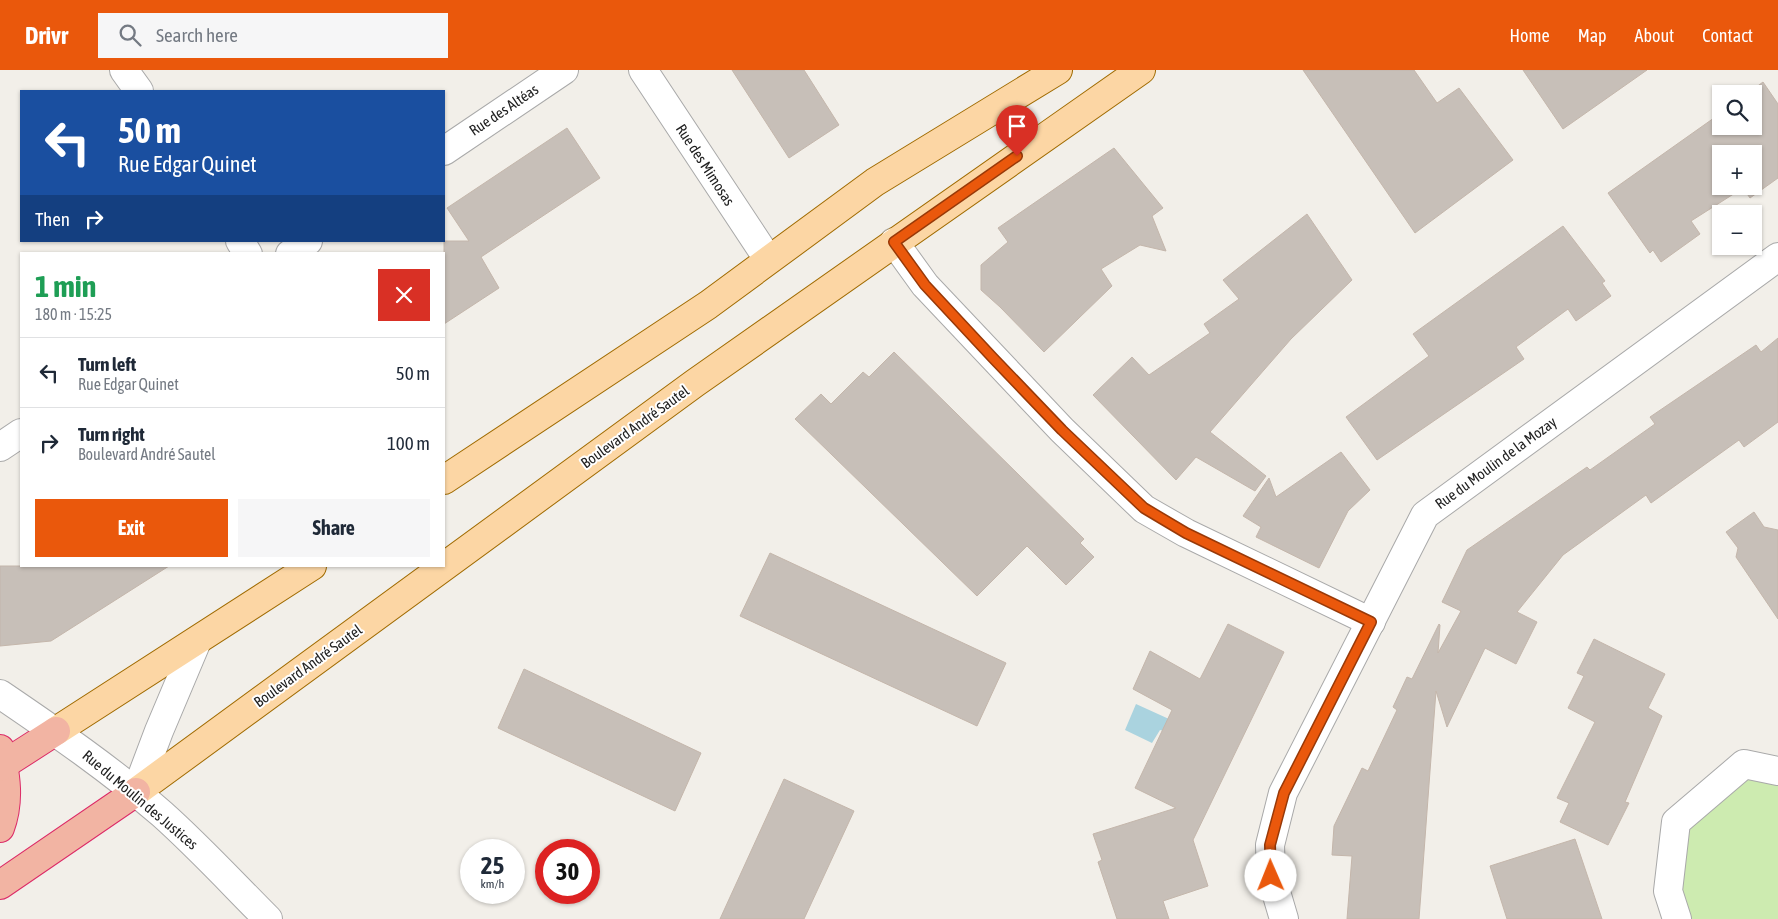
<!DOCTYPE html>
<html lang="en">
<head>
<meta charset="utf-8">
<style>
  :root { --surface:#fff; --page:#f6f6f7; --text:#1f2937; --muted:#747a83; --line:#e0e1e3; --accent:#ea580c }
  body { margin:0; font-family:"Asap Condensed",sans-serif; background:var(--page); color:var(--text); height:100vh; display:flex; flex-direction:column; font-size:19px; white-space:nowrap }
  * { box-sizing:border-box; margin:0 }
  p { font-size:16px; color:var(--muted) }
  .icon { flex:none; width:28px; height:28px; fill:none; stroke:currentColor; stroke-width:2; stroke-linecap:round; stroke-linejoin:round }
  .map { position:relative; flex:1; overflow:hidden }
  .sheet { position:absolute; left:20px; top:182px; width:425px; height:315px; display:flex; flex-direction:column; background:var(--surface); border-radius:0px; box-shadow:0 1px 4px #0004 }
  .sheet>* { flex:none }
  .hud { position:absolute; left:20px; top:20px; width:425px; height:152px; border-radius:0px; box-shadow:0 1px 4px #0004; background:#1a4fa0; color:#fff; overflow:hidden }
  .fabs { position:absolute; left:1712px; top:15px; display:grid; gap:10px }
  .fabs a { display:grid; place-items:center; width:50px; height:50px; border-radius:0px; background:var(--surface); box-shadow:0 1px 4px #0004; font-size:25px }
  .speed { position:absolute; left:460px; top:769px; display:flex; gap:10px; font-size:25px; font-weight:700; text-align:center }
  .speed>* { display:grid; place-content:center; width:65px; height:65px; border-radius:50%; background:var(--surface); box-shadow:0 1px 4px #0004; line-height:1 }
  .speed small { font-size:12px; font-weight:400 }
  .speed .limit { border:8px solid #d22; background:#fff; color:#111 }
  .pin { position:absolute; display:grid; place-items:center; width:42px; height:42px; color:#fff; margin:-51px -21px; border-radius:50% 50% 50% 0; rotate:-45deg; box-shadow:0 0 5px #0007 }
  .pin .icon { rotate:45deg }
  .me { position:absolute; width:55px; margin:-28px; rotate:359deg; stroke-linejoin:round; filter:drop-shadow(0 0 4px #0008) }
  .turn { display:flex; align-items:center; gap:18px; height:105px; padding:0 15px; font-size:22px }
  .turn .icon { width:65px; height:65px; stroke-width:2.5 }
  .turn b { display:block; font-size:35px; line-height:42px }
  .then { display:flex; align-items:center; height:48px; padding:0 15px; background:#0003; gap:10px; font-size:19px }
  .round { display:grid; place-items:center; flex:none; width:52px; height:52px; border-radius:0px; background:var(--page) }
  .headline { display:flex; align-items:center; justify-content:space-between; height:85px; padding:0 15px }
  h1 { font-size:30px; font-weight:700; line-height:38px; color:#1e9e55 }
  .action { display:flex; gap:10px; margin-top:auto; padding:10px 15px }
  .action a { flex:1; height:58px; border-radius:0px; background:var(--accent); color:#fff; font-size:20px; font-weight:700; line-height:58px; text-align:center }
  .action a+a { background:var(--page); color:var(--text) }
  ul { padding:0; list-style:none }
  li { display:flex; align-items:center; gap:15px; height:70px; padding:0 15px; border-top:1px solid var(--line) }
  li div { flex:1 }
  li b { display:block; font-size:19px }
  li em { font-style:normal }
  header { display:flex; align-items:center; gap:30px; box-sizing:border-box; height:70px; padding:0 25px; background:var(--accent); color:#fff }
  header strong { font-size:24px }
  nav { display:flex; gap:28px; margin-inline-start:auto; font-size:18px }
  .search { width:350px; height:45px; background:var(--page); display:flex; align-items:center; gap:12px; box-sizing:border-box; padding:0 18px; border-radius:0px; color:var(--muted); font-size:19px }
  .map>svg:first-child { display:block }
  .grass { fill:#cdebb0 }
  .water { fill:#aad3df }
  .building { fill:#c7bfb8; stroke:#c4b6ab; fill-rule:evenodd }
  .lines { fill:none; stroke-linecap:round; stroke-linejoin:round }
  .minor-casing { stroke:#a9a9a9; stroke-width:30 }
  .tertiary-casing { stroke:#a9a9a9; stroke-width:30 }
  .primary-casing { stroke:#a06b00; stroke-width:30 }
  .trunk-casing { stroke:#dc2a67; stroke-width:30 }
  .minor { stroke:#fff; stroke-width:28 }
  .tertiary { stroke:#fff; stroke-width:28 }
  .primary { stroke:#fcd6a4; stroke-width:28 }
  .trunk { stroke:#f2b4a3; stroke-width:28 }
  .route-casing { stroke:#983908; stroke-width:12 }
  .route { stroke:#ea580c; stroke-width:9 }
  .labels { text-anchor:middle; stroke-width:4; stroke-linejoin:round; paint-order:stroke }
  .street-label { font-size:15px; fill:#222; stroke:#fff }
</style>
</head>
<body>
<header>
<strong>Drivr</strong>
<div class="search"><svg class="icon" aria-label="search" viewBox="0 0 24 24"><circle cx="10" cy="10" r="6"/><path d="M15 15l6 6"/></svg>Search here</div>
<nav><a>Home</a><a>Map</a><a>About</a><a>Contact</a></nav>
</header>
<div class="map">
<svg width="1778" height="849" viewBox="0 0 1778 849">
  <rect width="100%" height="100%" fill="#f2efe9"/>
  <path class="grass" d="M 1744,694 L 1778,701 L 1778,849 L 1677,849 L 1676,752 Z"/>
  <path class="water" d="M 1136,634 L 1169,649 L 1164,661 L 1160,660 L 1152,673 L 1125,660 Z"/>
  <g class="building">
    <path d="M 732,0 L 804,0 L 839,55 L 789,88 Z"/>
    <path d="M 1303,0 L 1414,0 L 1437,33 L 1459,18 L 1513,90 L 1415,163 Z"/>
    <path d="M 1523,0 L 1647,0 L 1563,59 Z"/>
    <path d="M 1763,12 L 1778,34 L 1778,108 L 1750,128 L 1743,118 L 1691,151 L 1700,164 L 1661,192 L 1653,180 L 1650,183 L 1608,123 L 1721,43 L 1721,56 L 1754,56 L 1754,24 L 1747,24 ZM 1721,84 L 1754,84 L 1754,116 L 1721,116 Z"/>
    <path d="M 567,58 L 600,108 L 481,187 L 499,218 L 444,254 L 444,171 L 469,171 L 447,138 Z"/>
    <path d="M 1114,78 L 1163,138 L 1152,146 L 1166,181 L 1140,175 L 1101,199 L 1112,216 L 1044,282 L 1000,237 L 981,220 L 981,195 L 1008,172 L 998,158 Z"/>
    <path d="M 1307,144 L 1352,210 L 1291,269 L 1210,362 L 1266,406 L 1255,421 L 1196,387 L 1176,410 L 1093,325 L 1132,287 L 1149,305 L 1210,263 L 1204,254 L 1239,229 L 1223,210 Z"/>
    <path d="M 1563,156 L 1605,211 L 1602,213 L 1611,226 L 1576,251 L 1568,239 L 1516,277 L 1524,289 L 1377,390 L 1346,347 L 1429,286 L 1413,264 Z"/>
    <path d="M 1778,268 L 1778,352 L 1744,377 L 1739,370 L 1651,433 L 1646,425 L 1563,485 L 1517,542 L 1537,552 L 1516,594 L 1485,578 L 1447,657 L 1436,621 L 1419,849 L 1347,849 L 1352,786 L 1332,785 L 1334,756 L 1362,698 L 1368,701 L 1397,640 L 1393,637 L 1407,607 L 1412,609 L 1439,554 L 1440,555 L 1438,583 L 1461,541 L 1442,532 L 1467,480 L 1587,397 L 1590,400 L 1655,354 L 1650,347 L 1756,275 L 1761,282 Z"/>
    <path d="M 894,282 L 1084,469 L 1080,473 L 1094,487 L 1066,515 L 1027,476 L 977,526 L 795,349 L 821,324 L 831,334 L 863,302 L 869,307 Z"/>
    <path d="M 1341,382 L 1370,420 L 1348,441 L 1319,498 L 1256,467 L 1261,457 L 1243,446 L 1269,408 L 1276,427 Z"/>
    <path d="M 1754,442 L 1764,457 L 1778,460 L 1778,549 L 1736,487 L 1738,478 L 1726,462 Z"/>
    <path d="M 770,483 L 1006,593 L 977,656 L 740,546 Z"/>
    <path d="M 0,496 L 169,496 L 51,571 L 0,576 Z"/>
    <path d="M 1228,554 L 1284,582 L 1193,770 L 1208,816 L 1163,831 L 1169,849 L 1117,849 L 1098,792 L 1102,790 L 1093,764 L 1176,738 L 1135,718 L 1172,640 L 1133,619 L 1150,581 L 1200,609 Z"/>
    <path d="M 1594,569 L 1665,604 L 1648,638 L 1662,646 L 1625,732 L 1629,733 L 1608,775 L 1560,752 L 1569,733 L 1557,728 L 1595,652 L 1568,638 L 1584,606 L 1577,603 Z"/>
    <path d="M 524,599 L 701,683 L 675,741 L 498,658 Z"/>
    <path d="M 784,709 L 854,741 L 804,849 L 720,849 Z"/>
    <path d="M 1575,769 L 1602,849 L 1507,849 L 1490,796 Z"/>
  </g>
  <g class="lines">
    <g class="minor-casing">
      <g id="minor">
        <path d="M 124,0 L 139,21"/>
        <path d="M 643,0 L 768,189"/>
        <path d="M 444,81 L 564,0"/>
        <path d="M 240,171 L 248,184"/>
        <path d="M 894,172 L 925,215 L 1062,360 L 1144,439 L 1186,463 L 1371,552"/>
        <path d="M 290,184 L 308,171"/>
        <path d="M 0,377 L 21,363"/>
        <path d="M 1284,849 L 1271,805 L 1270,775 L 1283,723 L 1425,445 L 1778,187"/>
        <path d="M 1677,849 L 1668,821 L 1676,752 L 1744,694 L 1778,701"/>
      </g>
    </g>
    <g class="tertiary-casing">
      <g id="tertiary">
        <path d="M 0,624 C 56,662 111,700 162,744 C 199,777 233,814 268,849"/>
        <path d="M 136,722 L 159,661 L 197,571"/>
      </g>
    </g>
    <g class="primary-casing">
      <g id="primary">
        <path d="M 444,410 L 708,235 L 875,112 L 1058,0"/>
        <path d="M 56,661 L 312,496"/>
        <path d="M 136,722 L 695,313 L 1141,0"/>
      </g>
    </g>
    <g class="trunk-casing">
      <g id="trunk">
        <path d="M 0,679 C 6,706 10,731 0,758"/>
        <path d="M 0,697 L 56,661"/>
        <path d="M 0,815 L 136,722"/>
      </g>
    </g>
    <use href="#minor" class="minor"/>
    <use href="#tertiary" class="tertiary"/>
    <use href="#primary" class="primary"/>
    <use href="#trunk" class="trunk"/>
  </g>
  <g class="lines">
    <g class="route-casing">
      <path id="route" d="M 1017,86 L 894,172 L 925,215 L 993,288 L 1062,360 L 1144,438 L 1186,463 L 1371,552 L 1284,723 L 1270,775 L 1271,806"/>
    </g>
    <use href="#route" class="route"/>
  </g>
  <g class="labels">
    <g class="street-label">
      <text transform="translate(504 40) rotate(-34)" y="5">Rue des Altéas</text>
      <text transform="translate(705 95) rotate(57)" y="5">Rue des Mimosas</text>
      <text transform="translate(635 357) rotate(-36)" y="5">Boulevard André Sautel</text>
      <text transform="translate(1496 393) rotate(-36)" y="5">Rue du Moulin de la Mozay</text>
      <text transform="translate(308 596) rotate(-36)" y="5">Boulevard André Sautel</text>
      <text transform="translate(140 730) rotate(40)" y="5">Rue du Moulin des Justices</text>
    </g>
  </g>
</svg>
<div class="fabs">
<a><svg class="icon" aria-label="search" viewBox="0 0 24 24"><circle cx="10" cy="10" r="6"/><path d="M15 15l6 6"/></svg></a>
<a>+</a>
<a>−</a>
</div>
<div class="speed"><div>25<small>km/h</small></div><div class="limit">30</div></div>
<div class="pin" style="left:1017px;top:86px;background:#d93025"><svg class="icon" aria-label="arrive" viewBox="0 0 24 24"><path d="M6 21V4h12l-3 4 3 4H6"/></svg></div>
<svg class="me" style="left:1271px;top:806px" viewBox="-20 -20 40 40"><circle r="19" fill="#fff"/><path d="M0-13L10 11 0 6-10 11z" fill="#ea580c"/></svg>
<div class="hud">
<div class="turn"><svg class="icon" aria-label="left" viewBox="0 0 24 24"><path d="M17 20v-9H6M10 6l-5 5 5 5"/></svg><div><b>50 m</b>Rue Edgar Quinet</div></div>
<div class="then">Then<svg class="icon" aria-label="right" viewBox="0 0 24 24"><path d="M7 20v-9h11M14 6l5 5-5 5"/></svg></div>
</div>
<section class="sheet">
<div class="headline"><div><h1>1 min</h1><p>180 m · 15:25</p></div><a class="round" style="background:#d93025;color:#fff"><svg class="icon" aria-label="close" viewBox="0 0 24 24"><path d="M6 6l12 12M18 6L6 18"/></svg></a></div>
<ul>
<li><svg class="icon" aria-label="left" viewBox="0 0 24 24"><path d="M17 20v-9H6M10 6l-5 5 5 5"/></svg><div><b>Turn left</b><p>Rue Edgar Quinet</p></div><em>50 m</em></li>
<li><svg class="icon" aria-label="right" viewBox="0 0 24 24"><path d="M7 20v-9h11M14 6l5 5-5 5"/></svg><div><b>Turn right</b><p>Boulevard André Sautel</p></div><em>100 m</em></li>
</ul>
<div class="action"><a>Exit</a><a>Share</a></div>
</section>
</div>
</body>
</html>
